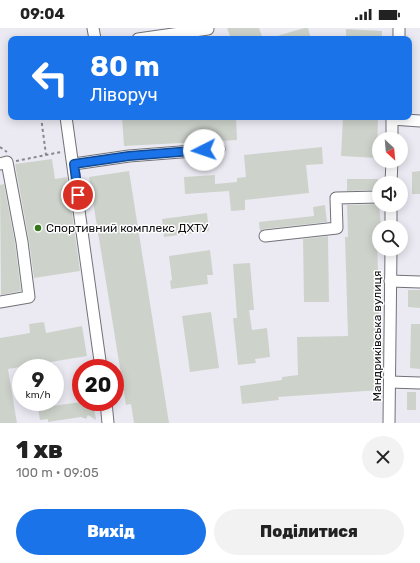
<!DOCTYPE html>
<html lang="uk">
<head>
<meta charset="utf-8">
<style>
  :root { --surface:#fff; --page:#f2f2f2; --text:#222; --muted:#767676; --accent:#1a73e8 }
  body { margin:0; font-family:Rubik,sans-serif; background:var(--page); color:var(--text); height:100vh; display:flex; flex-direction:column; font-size:15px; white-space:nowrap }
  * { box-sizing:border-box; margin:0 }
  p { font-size:13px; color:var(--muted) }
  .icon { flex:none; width:22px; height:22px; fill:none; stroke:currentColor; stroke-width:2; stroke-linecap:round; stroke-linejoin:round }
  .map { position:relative; height:395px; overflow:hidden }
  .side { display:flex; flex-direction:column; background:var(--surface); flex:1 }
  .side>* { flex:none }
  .hud { position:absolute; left:8px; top:8px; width:404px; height:84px; border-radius:8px; box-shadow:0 2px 10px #0003; background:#1a73e8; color:#fff; overflow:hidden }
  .needle { width:26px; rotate:154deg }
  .buttons { position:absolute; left:372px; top:104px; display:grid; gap:8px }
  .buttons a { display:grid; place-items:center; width:36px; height:36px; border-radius:50%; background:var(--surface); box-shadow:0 2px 10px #0003; font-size:20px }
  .speed { position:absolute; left:12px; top:331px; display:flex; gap:8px; font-size:20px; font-weight:700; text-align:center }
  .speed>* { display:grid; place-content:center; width:52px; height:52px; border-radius:50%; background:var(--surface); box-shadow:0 2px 10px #0003; line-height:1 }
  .speed small { font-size:10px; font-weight:400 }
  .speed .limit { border:6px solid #d22; background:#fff; color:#111 }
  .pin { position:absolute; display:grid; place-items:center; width:34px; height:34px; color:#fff; margin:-17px; border:2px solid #fff; border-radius:50%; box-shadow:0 1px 4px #0007 }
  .me { position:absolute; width:44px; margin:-22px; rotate:266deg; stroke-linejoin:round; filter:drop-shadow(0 0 3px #0008) }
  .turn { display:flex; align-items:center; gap:14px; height:84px; padding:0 16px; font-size:18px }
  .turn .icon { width:52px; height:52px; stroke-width:2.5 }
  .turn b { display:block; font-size:28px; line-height:34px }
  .round { display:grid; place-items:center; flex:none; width:42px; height:42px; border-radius:21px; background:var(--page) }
  .headline { display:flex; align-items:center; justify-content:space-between; height:68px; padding:0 16px }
  h1 { font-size:24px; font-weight:800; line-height:30px }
  .cta { display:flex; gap:8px; margin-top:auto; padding:8px 16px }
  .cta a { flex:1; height:46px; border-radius:24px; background:var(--accent); color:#fff; font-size:16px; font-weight:800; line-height:46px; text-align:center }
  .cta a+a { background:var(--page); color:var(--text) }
  .status { display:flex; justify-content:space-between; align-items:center; height:28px; padding:0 20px; background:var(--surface); direction:ltr }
  .status svg { height:11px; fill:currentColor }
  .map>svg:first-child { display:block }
  .building { fill:#cdd3cb }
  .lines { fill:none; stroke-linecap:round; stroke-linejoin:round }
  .minor-casing { stroke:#717178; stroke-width:13 }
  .path { stroke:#88878e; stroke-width:2; stroke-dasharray:3 3; stroke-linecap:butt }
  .minor { stroke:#fff; stroke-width:11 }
  .route-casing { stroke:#114b97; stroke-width:10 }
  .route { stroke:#1a73e8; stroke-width:7 }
  .poi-dot { fill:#347819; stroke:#fff; stroke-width:1.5 }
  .labels { text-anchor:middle; stroke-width:3; stroke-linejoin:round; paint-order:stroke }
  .poi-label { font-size:12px; fill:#101013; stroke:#fff; text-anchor:start }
  .street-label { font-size:12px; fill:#101013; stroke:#fff }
</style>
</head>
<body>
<div class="status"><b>09:04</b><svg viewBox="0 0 49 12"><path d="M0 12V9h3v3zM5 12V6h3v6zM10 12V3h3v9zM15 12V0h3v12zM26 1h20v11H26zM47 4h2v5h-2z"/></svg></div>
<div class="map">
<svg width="420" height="395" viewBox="0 0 420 395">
  <rect width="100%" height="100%" fill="#ebeaf3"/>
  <g class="building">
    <path d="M 227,0 L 259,0 L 263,11 L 231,11 Z"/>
    <path d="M 304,0 L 308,0 L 311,11 L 274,11 L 274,9 Z"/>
    <path d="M 346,1 L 382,3 L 382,11 L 346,11 Z"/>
    <path d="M 122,89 L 236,89 L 237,112 L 124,118 Z"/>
    <path d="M 343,89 L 378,89 L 377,130 L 341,128 Z"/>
    <path d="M 322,119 L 323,136 L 306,137 L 309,165 L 245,172 L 245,182 L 231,183 L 229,163 L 185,166 L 184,149 L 215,147 L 215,156 L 237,154 L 237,150 L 246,149 L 244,127 Z"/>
    <path d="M 52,131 L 55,151 L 67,149 L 80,243 L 34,250 L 29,213 L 15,136 Z"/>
    <path d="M 129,143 L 169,395 L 134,395 L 131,376 L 126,377 L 89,149 Z"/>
    <path d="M 420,143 L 420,166 L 412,166 L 412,144 Z"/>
    <path d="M 347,151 L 378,151 L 377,162 L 347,163 Z"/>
    <path d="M 4,156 L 15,215 L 21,263 L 1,267 L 0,157 Z"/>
    <path d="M 379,176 L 381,199 L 379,199 L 379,209 L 377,209 L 380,315 L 383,315 L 383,328 L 379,328 L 380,362 L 278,369 L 279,372 L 242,376 L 240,358 L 282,352 L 282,349 L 298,347 L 297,309 L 348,308 L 345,209 L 348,209 L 347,177 Z"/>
    <path d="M 325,177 L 327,194 L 264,201 L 260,204 L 259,194 L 314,188 L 313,179 Z"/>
    <path d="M 207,185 L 209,203 L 164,209 L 162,191 Z"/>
    <path d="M 328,208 L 329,274 L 304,274 L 303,211 Z"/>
    <path d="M 210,222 L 213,247 L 207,247 L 208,256 L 171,261 L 170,253 L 172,252 L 169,228 Z"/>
    <path d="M 250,235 L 254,282 L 249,282 L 252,302 L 267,300 L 270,329 L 255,331 L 256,335 L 238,337 L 233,290 L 237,290 L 233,236 Z"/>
    <path d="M 408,262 L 420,262 L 420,280 L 408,279 Z"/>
    <path d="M 211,284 L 219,340 L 190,344 L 182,288 Z"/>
    <path d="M 44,294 L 46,305 L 82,298 L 87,328 L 8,341 L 17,395 L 0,395 L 0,310 L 30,305 L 29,296 Z"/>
    <path d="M 411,296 L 420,296 L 420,341 L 410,340 Z"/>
    <rect x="407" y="364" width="9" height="18"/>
    <path d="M 81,374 L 93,374 L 96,392 L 88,387 L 86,391 L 81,389 L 48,394 L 48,391 L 40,392 L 38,380 Z"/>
  </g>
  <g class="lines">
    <g class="minor-casing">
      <g id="minor">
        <path d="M 93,0 L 95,11"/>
        <path d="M 138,11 L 208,1"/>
        <path d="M 399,11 L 399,0"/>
        <path d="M 66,89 L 101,340"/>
        <path d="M 392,91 L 420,93"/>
        <path d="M 392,111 L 392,89"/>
        <path d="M 0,136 L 7,134 L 22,214 L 29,269 L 0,274"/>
        <path d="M 74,136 L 129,128 L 219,121"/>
        <path d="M 391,155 L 392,133"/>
        <path d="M 391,199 L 391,177"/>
        <path d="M 265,208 L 337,200 L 336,170 L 379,169"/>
        <path d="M 390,253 L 420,254"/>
        <path d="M 390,354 L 420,355"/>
        <path d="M 106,374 L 108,395"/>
        <path d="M 389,395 L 391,221"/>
      </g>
    </g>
    <g class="path">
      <path d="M 41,89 L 46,127"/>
      <path d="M 0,119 L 7,124"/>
      <path d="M 16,133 L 61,124"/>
    </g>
    <use href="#minor" class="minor"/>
  </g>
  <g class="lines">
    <g class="route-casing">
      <path id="route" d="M 78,167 L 74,136 L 129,128 L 204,122"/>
    </g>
    <use href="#route" class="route"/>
  </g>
  <circle class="poi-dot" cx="38" cy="200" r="4"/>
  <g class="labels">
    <g class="poi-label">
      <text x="46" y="204">Спортивний комплекс ДХТУ</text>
    </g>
    <g class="street-label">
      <text transform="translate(377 308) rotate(-90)" y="4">Мандриківська вулиця</text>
    </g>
  </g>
</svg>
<div class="buttons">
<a><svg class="needle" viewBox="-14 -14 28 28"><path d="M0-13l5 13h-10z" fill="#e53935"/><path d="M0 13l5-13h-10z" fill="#767676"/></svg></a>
<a><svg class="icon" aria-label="sound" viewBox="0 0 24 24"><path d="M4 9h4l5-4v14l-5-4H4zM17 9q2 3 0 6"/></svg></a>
<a><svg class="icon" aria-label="search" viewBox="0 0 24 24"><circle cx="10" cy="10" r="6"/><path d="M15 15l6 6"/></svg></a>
</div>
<div class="speed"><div>9<small>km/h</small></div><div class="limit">20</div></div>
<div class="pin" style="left:78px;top:167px;background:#d93025"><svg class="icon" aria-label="arrive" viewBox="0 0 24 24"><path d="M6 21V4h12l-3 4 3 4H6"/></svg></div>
<svg class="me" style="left:204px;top:122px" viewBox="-20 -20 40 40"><circle r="19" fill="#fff"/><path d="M0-13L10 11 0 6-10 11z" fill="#1a73e8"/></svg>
<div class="hud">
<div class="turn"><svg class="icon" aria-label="left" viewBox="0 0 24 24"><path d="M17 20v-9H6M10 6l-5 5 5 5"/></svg><div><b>80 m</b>Ліворуч</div></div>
</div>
</div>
<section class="side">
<div class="headline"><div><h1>1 хв</h1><p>100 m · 09:05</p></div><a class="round"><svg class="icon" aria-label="close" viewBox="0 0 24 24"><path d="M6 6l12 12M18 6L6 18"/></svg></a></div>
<div class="cta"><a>Вихід</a><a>Поділитися</a></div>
</section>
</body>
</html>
